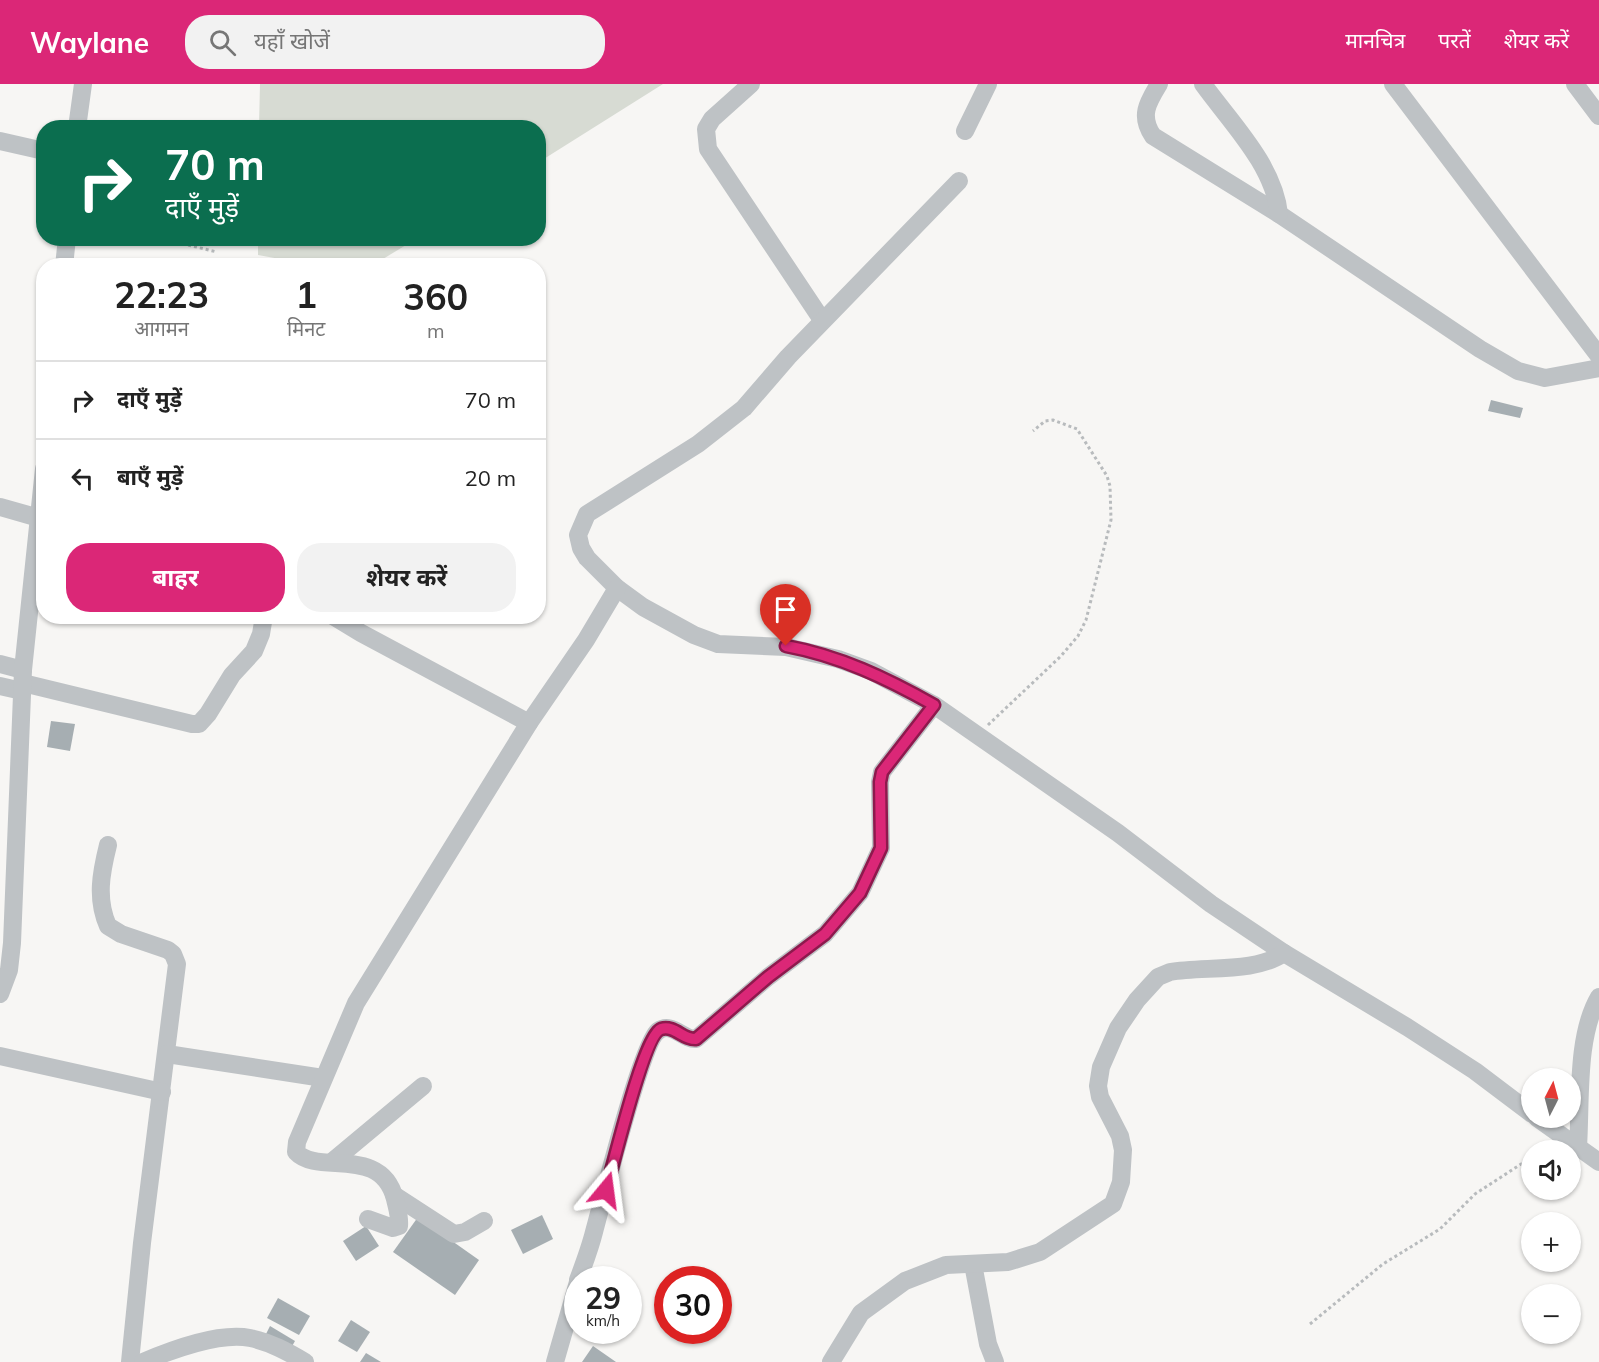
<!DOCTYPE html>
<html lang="hi">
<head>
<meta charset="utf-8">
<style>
  :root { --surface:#fff; --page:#f2f2f2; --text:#222; --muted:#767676; --line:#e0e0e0; --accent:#db2777 }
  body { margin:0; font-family:Mulish,"Noto Sans Devanagari",sans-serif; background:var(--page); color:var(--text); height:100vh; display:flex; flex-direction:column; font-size:22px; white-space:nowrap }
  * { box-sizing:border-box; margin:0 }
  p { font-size:20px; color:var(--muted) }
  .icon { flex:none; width:33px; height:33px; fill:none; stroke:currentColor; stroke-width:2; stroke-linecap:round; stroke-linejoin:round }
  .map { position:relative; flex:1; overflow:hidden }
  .sheet { position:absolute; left:36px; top:174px; width:510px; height:366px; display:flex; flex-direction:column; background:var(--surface); border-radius:24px; box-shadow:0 2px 4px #0004 }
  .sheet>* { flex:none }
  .top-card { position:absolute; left:36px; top:36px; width:510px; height:126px; border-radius:24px; box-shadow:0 2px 4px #0004; background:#0b6e4f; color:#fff; overflow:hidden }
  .needle { width:39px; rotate:6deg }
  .controls { position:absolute; left:1521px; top:984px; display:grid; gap:12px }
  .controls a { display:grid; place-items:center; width:60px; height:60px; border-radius:50%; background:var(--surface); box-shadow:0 2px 4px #0004; font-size:30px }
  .speed { position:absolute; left:564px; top:1182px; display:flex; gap:12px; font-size:30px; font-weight:700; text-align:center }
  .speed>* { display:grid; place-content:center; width:78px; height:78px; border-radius:50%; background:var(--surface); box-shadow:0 2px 4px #0004; line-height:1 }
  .speed small { font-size:15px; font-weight:400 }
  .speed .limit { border:9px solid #d22; background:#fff; color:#111 }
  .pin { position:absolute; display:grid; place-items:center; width:51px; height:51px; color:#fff; margin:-62px -26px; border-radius:50% 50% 50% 0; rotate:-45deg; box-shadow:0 0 6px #0007 }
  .pin .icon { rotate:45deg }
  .me { position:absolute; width:66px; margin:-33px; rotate:16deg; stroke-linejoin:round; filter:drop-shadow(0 0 4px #0008) }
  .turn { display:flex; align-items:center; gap:21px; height:126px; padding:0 30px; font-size:27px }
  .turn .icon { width:78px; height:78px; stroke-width:2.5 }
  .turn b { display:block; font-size:42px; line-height:51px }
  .eta { display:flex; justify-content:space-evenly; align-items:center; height:102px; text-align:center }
  .eta b { font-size:36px; font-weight:700; line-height:42px }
  .button { display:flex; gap:12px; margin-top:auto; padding:12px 30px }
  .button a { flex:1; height:69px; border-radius:24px; background:var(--accent); color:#fff; font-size:24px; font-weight:700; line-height:69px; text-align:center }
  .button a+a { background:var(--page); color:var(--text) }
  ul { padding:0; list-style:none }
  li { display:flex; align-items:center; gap:18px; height:78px; padding:0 30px; border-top:2px solid var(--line) }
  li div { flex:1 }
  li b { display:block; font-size:22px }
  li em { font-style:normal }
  header { display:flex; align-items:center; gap:36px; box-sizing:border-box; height:84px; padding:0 30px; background:var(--accent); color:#fff }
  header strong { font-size:28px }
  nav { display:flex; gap:33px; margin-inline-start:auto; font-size:21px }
  .search { width:420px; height:54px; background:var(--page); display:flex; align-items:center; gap:15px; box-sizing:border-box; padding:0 21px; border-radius:24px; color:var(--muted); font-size:22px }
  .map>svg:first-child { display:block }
  .green { fill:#d7dbd3 }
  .building { fill:#a6aeb2 }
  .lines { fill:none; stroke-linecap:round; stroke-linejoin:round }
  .path { stroke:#b8bbbd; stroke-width:3; stroke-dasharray:3 3; stroke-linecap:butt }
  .minor { stroke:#bec2c5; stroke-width:18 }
  .route-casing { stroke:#8e194d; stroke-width:15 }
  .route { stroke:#db2777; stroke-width:10 }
</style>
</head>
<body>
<header>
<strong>Waylane</strong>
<div class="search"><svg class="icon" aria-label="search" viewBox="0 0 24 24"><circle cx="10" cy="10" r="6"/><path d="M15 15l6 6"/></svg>यहाँ खोजें</div>
<nav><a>मानचित्र</a><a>परतें</a><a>शेयर करें</a></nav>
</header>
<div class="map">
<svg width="1599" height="1278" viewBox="0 0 1599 1278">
  <rect width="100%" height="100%" fill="#f7f6f4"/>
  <g class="green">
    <path d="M 260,0 L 663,0 L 539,78 L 538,44 L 259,43 Z"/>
    <path d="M 258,155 L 258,154 L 416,155 L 373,181 L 313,181 L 258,171 Z"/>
  </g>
  <g class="building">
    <path d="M 1491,316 L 1523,324 L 1520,334 L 1488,327 Z"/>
    <path d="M 51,637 L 75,640 L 70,667 L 47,663 Z"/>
    <path d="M 542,1131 L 553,1155 L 523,1170 L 511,1146 Z"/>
    <path d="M 418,1133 L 479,1176 L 455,1211 L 393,1168 Z"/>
    <path d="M 366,1142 L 379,1162 L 356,1177 L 343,1157 Z"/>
    <path d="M 278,1214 L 310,1232 L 299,1251 L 267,1234 Z"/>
    <path d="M 351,1236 L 370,1248 L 357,1268 L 338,1257 Z"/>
    <path d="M 270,1242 L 295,1257 L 290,1266 L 265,1252 Z"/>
    <path d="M 593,1262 L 616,1278 L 582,1278 Z"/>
    <path d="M 366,1269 L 381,1278 L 360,1278 Z"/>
  </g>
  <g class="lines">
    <g class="path">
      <path d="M 159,154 L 217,168"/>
      <path d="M 988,641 L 1061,572 L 1078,552 L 1086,536 L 1111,436 L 1110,402 L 1107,392 L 1077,345 L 1053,336 L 1045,337 L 1033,347"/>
      <path d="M 1538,1066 L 1547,1059"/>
      <path d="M 1310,1240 L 1383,1180 L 1440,1145 L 1475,1110 L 1532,1073"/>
    </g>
    <g class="minor">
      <path d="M 751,0 L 712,35 L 706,45 L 708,65 L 822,236"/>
      <path d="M 1159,0 C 1148,18 1139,32 1153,52 L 1279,130 L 1480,265 L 1518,287 L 1545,294 L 1599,284"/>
      <path d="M 1203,0 C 1231,39 1274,81 1279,130"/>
      <path d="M 1393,0 L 1599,272"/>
      <path d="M 1575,0 L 1599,32"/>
      <path d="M 77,44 L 83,0"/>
      <path d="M 965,47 L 988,0"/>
      <path d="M 0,57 L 44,67"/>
      <path d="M 959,97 L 788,273 L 744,324 L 698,360 L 587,430 L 578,451 L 581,464 L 587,474 L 617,504 L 643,523 L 694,551 L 718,560 L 786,563 L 838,575 L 871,587 L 934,621 L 1118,749 L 1211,820 L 1284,869 L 1407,943 L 1475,987 L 1532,1030"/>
      <path d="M 64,182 L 67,154"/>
      <path d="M 0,423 L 39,434"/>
      <path d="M 333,532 L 361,549 L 529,639"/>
      <path d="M 0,580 L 23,586"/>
      <path d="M 23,599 L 192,640 L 199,640 L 208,630 L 232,591 L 254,567 L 261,550 L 264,532"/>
      <path d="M 0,602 L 22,607"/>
      <path d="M 108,761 C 101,789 96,815 108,842 L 121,850 L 168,866 L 173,870 L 177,880 L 142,1159 L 130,1278"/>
      <path d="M 0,910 L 9,886 L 12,859 L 23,586 L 44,385"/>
      <path d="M 167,970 L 323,994"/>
      <path d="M 0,972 L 162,1008"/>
      <path d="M 1537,1034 L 1599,1078"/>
      <path d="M 1578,1063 C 1581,1017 1576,952 1599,913"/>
      <path d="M 333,1077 L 423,1002"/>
      <path d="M 394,1111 L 454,1150 L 465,1148 L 484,1137"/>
      <path d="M 368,1135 L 393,1144 L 399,1142 C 400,1133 397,1124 395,1115 C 381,1060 318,1092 296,1068 L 297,1058 L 356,919 L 529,639 L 586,556 L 617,504"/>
      <path d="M 973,1180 L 988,1260 L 995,1278"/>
      <path d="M 578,1196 C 584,1180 590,1164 594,1148 C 602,1119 642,958 658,947 C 672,937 683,956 696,955 L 768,893 L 825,850 L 860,809 L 881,764 L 880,698 L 882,688 L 934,621"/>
      <path d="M 143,1278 C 171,1266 220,1248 250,1254 C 270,1258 288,1268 305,1278"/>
      <path d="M 555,1278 L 578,1198"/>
      <path d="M 831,1278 L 861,1229 L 905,1197 L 946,1181 L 1008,1178 L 1040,1168 L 1113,1120 L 1121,1098 L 1123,1066 L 1120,1052 L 1100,1013 L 1098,1002 L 1101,983 L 1118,944 L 1137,916 L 1158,893 L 1170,888 C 1204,882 1256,889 1284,869"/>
    </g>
  </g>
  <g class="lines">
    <g class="route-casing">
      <path id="route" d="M 606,1106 C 613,1082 644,951 661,945 C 675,941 683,956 696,955 L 768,893 L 825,850 L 860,809 L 881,764 L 880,698 L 882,688 L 934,621 C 886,594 840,572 786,562"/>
    </g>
    <use href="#route" class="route"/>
  </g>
</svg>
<div class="controls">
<a><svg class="needle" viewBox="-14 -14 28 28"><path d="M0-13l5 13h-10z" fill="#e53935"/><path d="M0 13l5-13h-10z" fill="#767676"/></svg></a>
<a><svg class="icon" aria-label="sound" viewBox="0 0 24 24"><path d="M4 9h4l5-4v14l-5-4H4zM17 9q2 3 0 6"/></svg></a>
<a>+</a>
<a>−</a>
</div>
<div class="speed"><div>29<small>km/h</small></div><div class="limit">30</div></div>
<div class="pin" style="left:786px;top:562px;background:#d93025"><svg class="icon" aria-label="arrive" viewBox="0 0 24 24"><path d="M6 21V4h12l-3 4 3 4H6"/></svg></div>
<svg class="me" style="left:606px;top:1106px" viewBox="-20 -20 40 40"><path d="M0-17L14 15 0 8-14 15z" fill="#db2777" stroke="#fff" stroke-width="4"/></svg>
<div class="top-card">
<div class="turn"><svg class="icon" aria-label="right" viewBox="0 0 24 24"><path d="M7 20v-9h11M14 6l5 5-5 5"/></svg><div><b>70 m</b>दाएँ मुड़ें</div></div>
</div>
<section class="sheet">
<div class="eta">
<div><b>22:23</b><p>आगमन</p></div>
<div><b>1</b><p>मिनट</p></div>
<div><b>360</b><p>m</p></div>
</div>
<ul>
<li><svg class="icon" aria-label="right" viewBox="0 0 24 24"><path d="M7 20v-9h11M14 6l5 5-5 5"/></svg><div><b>दाएँ मुड़ें</b></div><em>70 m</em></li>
<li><svg class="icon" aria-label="left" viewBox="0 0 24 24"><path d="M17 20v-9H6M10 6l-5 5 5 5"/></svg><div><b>बाएँ मुड़ें</b></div><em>20 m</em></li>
</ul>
<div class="button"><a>बाहर</a><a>शेयर करें</a></div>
</section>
</div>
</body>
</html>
